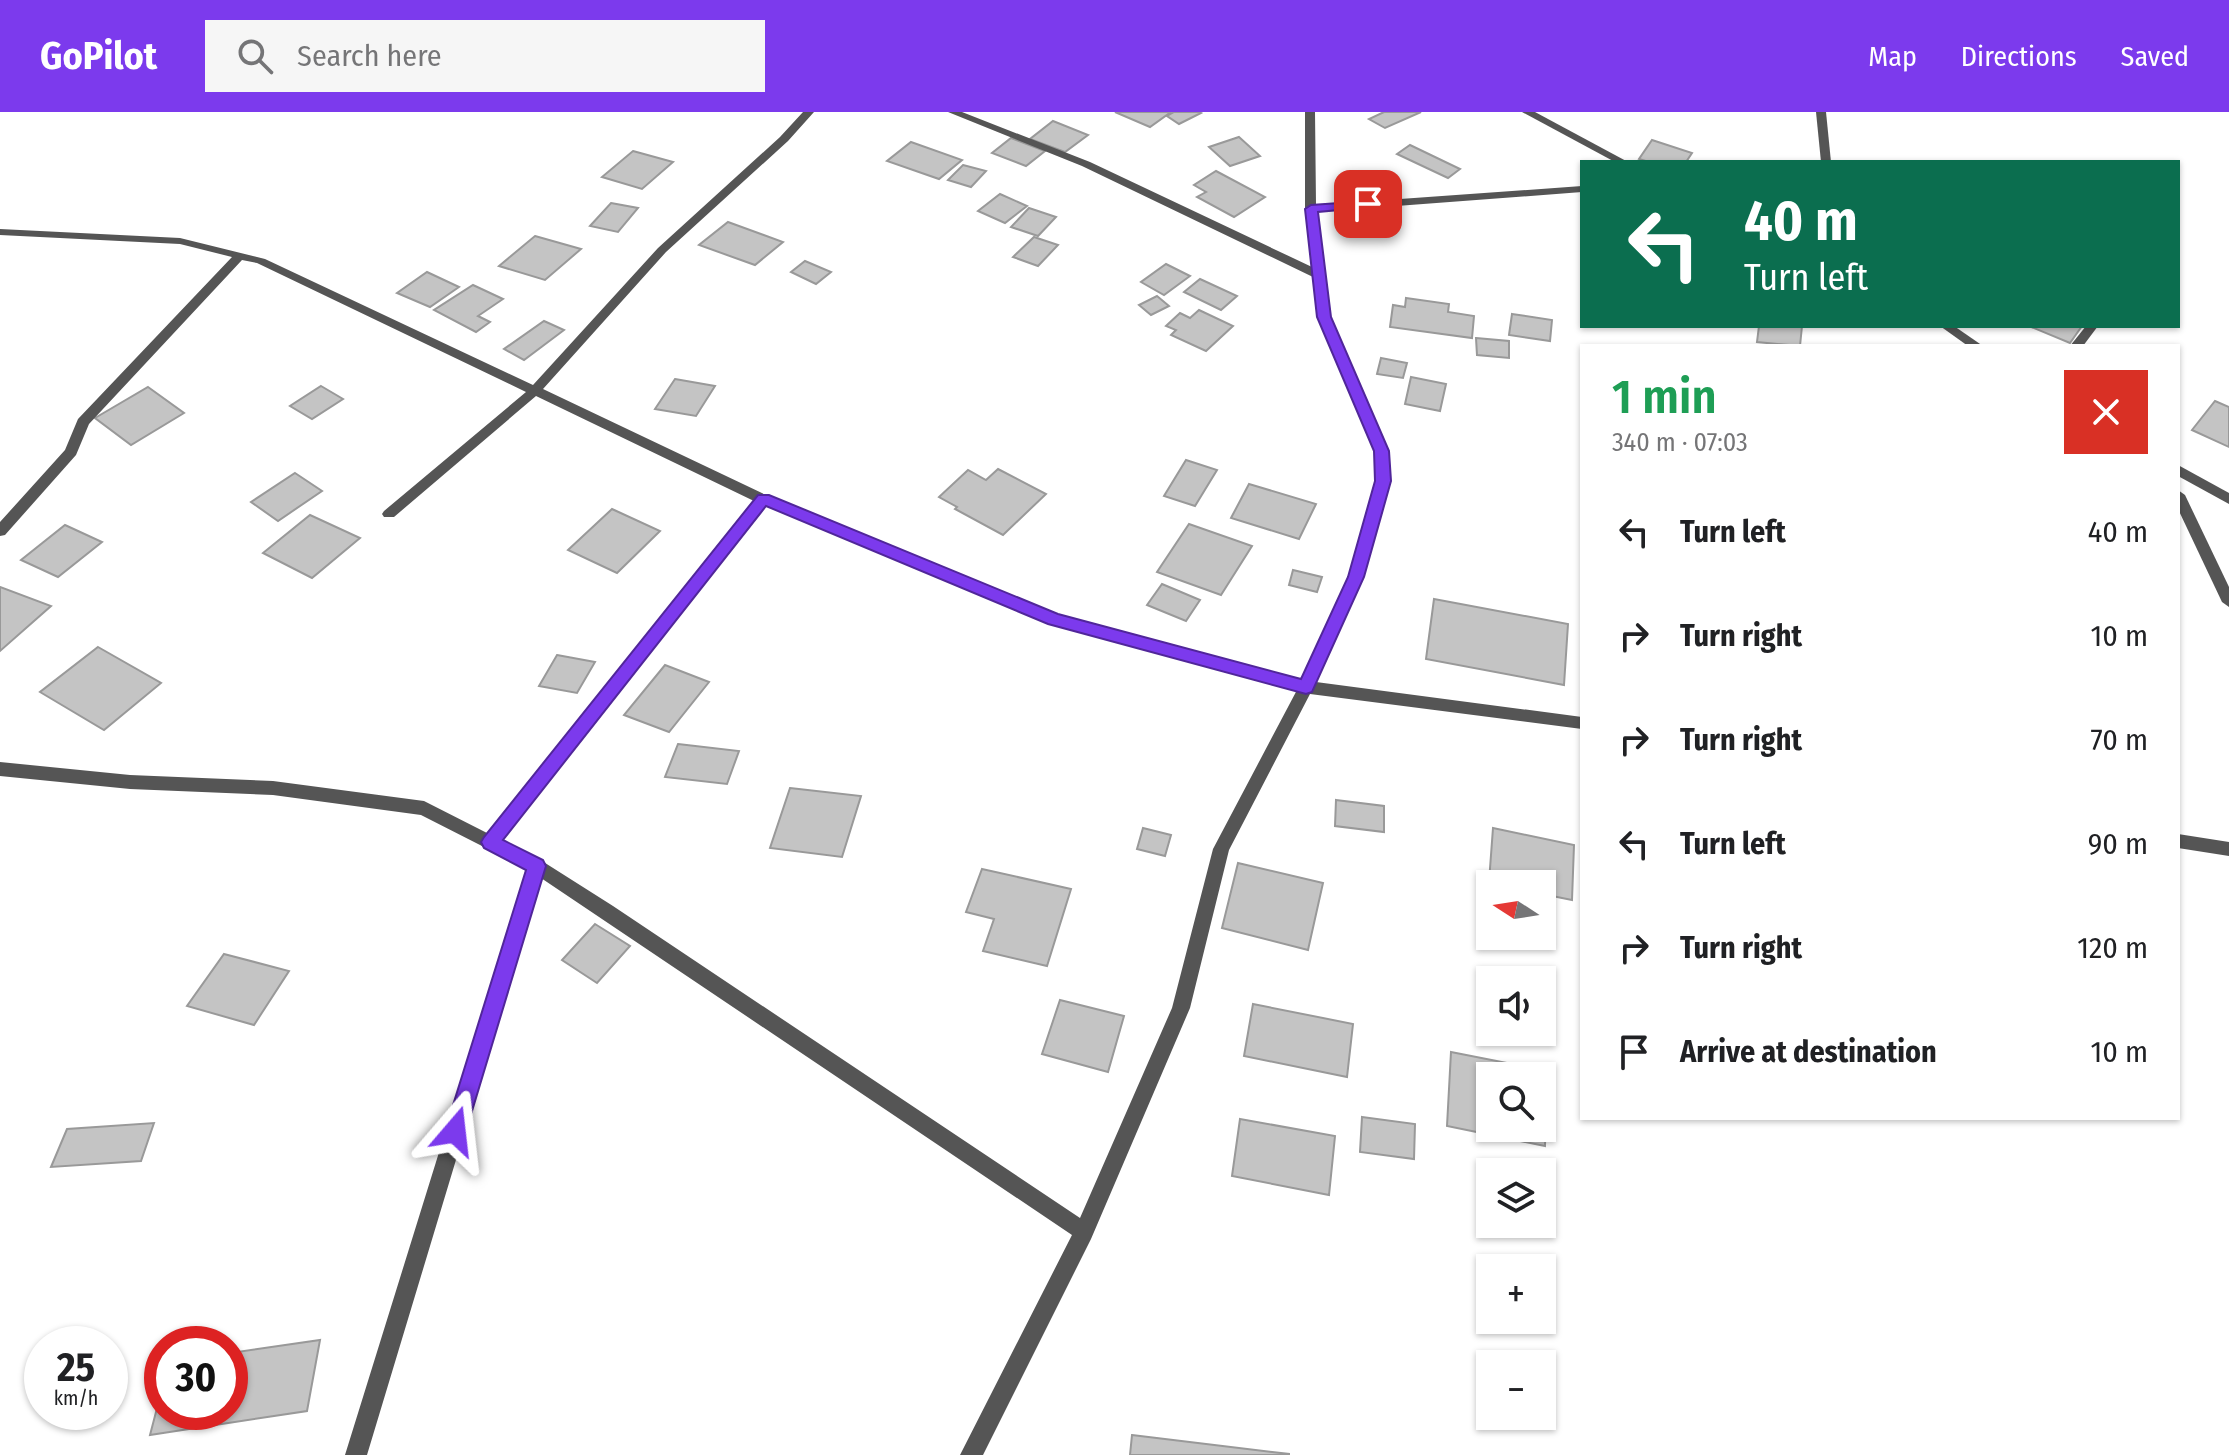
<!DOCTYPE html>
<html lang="en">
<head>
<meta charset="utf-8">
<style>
  :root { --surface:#fff; --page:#f6f6f6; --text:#202124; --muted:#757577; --accent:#7c3aed }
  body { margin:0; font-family:"Fira Sans Condensed",sans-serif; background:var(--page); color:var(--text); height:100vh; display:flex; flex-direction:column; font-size:30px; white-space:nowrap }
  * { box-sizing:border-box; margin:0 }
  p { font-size:26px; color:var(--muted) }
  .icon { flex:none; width:44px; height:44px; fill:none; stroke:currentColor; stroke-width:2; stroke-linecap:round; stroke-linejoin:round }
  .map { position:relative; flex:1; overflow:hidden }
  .panel { position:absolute; left:1580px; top:232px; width:600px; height:776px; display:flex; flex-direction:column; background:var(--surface); border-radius:0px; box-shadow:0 2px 6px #0004 }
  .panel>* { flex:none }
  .banner { position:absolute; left:1580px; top:48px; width:600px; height:168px; border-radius:0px; box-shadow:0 2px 6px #0004; background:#0b6e4f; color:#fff; overflow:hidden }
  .needle { width:52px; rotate:282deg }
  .fabs { position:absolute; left:1476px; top:758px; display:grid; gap:16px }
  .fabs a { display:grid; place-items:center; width:80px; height:80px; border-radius:0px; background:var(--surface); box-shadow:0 2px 6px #0004; font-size:40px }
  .speed { position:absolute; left:24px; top:1214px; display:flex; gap:16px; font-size:40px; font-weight:700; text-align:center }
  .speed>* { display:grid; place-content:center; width:104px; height:104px; border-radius:50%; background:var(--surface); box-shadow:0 2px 6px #0004; line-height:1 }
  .speed small { font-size:20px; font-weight:400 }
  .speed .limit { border:12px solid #d22; background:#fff; color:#111 }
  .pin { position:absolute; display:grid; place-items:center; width:68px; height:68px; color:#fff; margin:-34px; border-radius:16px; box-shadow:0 4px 12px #0006 }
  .me { position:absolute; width:88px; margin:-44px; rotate:17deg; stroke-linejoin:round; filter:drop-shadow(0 0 6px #0008) }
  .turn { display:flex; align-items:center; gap:28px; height:168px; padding:0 32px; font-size:36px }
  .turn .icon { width:104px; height:104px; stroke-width:2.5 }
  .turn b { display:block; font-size:56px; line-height:68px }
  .round { display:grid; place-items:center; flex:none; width:84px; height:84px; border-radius:0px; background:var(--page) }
  .summary { display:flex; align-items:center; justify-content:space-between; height:136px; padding:0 32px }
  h1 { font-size:48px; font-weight:600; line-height:60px; color:#1e9e55 }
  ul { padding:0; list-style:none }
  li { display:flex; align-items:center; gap:24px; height:104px; padding:0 32px }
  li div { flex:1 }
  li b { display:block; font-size:30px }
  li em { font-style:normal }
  header { display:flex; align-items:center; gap:48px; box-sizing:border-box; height:112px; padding:0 40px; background:var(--accent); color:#fff }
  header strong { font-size:38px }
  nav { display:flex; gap:44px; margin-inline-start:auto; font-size:28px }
  .search { width:560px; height:72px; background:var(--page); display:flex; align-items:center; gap:20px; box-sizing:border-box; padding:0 28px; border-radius:0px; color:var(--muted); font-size:30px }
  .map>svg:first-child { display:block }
  .building { fill:#c4c4c4; stroke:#999; stroke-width:2; fill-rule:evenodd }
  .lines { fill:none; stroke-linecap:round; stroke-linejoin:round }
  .street { fill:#555; fill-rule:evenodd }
  .route { fill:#7c3aed; stroke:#51269a; stroke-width:2 }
</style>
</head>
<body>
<header>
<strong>GoPilot</strong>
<div class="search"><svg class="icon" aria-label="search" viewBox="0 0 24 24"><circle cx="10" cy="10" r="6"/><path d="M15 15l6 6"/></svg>Search here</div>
<nav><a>Map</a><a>Directions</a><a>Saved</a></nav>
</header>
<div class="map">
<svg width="2229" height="1343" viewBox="0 0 2229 1343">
  <rect width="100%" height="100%" fill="#fff"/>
  <g class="building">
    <path d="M 1115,0 L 1171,0 L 1150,15 Z"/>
    <path d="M 1174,0 L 1199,0 L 1201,1 L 1179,12 L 1167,4 Z"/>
    <path d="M 1384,0 L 1421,0 L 1385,16 L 1369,7 Z"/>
    <path d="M 1053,9 L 1088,23 L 1065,40 L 1030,27 Z"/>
    <path d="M 1239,25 L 1260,44 L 1230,54 L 1209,35 Z"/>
    <path d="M 1011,26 L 1045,39 L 1026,54 L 992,41 Z"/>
    <path d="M 1652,28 L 1692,41 L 1686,50 L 1649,50 L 1639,47 Z"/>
    <path d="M 911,30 L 962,48 L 939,67 L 887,49 Z"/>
    <path d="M 1410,33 L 1460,57 L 1448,66 L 1397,42 Z"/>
    <path d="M 633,39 L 673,50 L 642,77 L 602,65 Z"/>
    <path d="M 963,53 L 986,59 L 971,75 L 948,68 Z"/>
    <path d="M 1216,59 L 1265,85 L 1234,105 L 1197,85 L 1206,80 L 1194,73 Z"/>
    <path d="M 1000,82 L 1027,94 L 1005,111 L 978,99 Z"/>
    <path d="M 611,91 L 638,96 L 618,120 L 590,114 Z"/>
    <path d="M 1029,96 L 1056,105 L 1038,124 L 1011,115 Z"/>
    <path d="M 728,110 L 783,130 L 755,153 L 699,133 Z"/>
    <path d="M 535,124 L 581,137 L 545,168 L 499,154 Z"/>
    <path d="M 1034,125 L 1058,133 L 1038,154 L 1013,145 Z"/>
    <path d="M 805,149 L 831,160 L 816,172 L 791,160 Z"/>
    <path d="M 1166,152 L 1190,164 L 1164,183 L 1141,170 Z"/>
    <path d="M 427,160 L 459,175 L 430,195 L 397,181 Z"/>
    <path d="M 1200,167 L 1237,184 L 1221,198 L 1184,180 Z"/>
    <path d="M 473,173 L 503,187 L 478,204 L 490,210 L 476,220 L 434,198 Z"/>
    <path d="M 1157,184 L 1169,194 L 1151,203 L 1139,193 Z"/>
    <path d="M 1406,186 L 1449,192 L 1448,200 L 1474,204 L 1472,226 L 1390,215 L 1393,193 L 1405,195 Z"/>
    <path d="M 1199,198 L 1233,214 L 1206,239 L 1171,223 L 1176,218 L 1166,214 L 1180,201 L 1190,206 Z"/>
    <path d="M 1512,202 L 1552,208 L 1550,229 L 1509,223 Z"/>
    <path d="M 544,209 L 564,218 L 524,248 L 504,237 Z"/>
    <path d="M 1759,214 L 1802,214 L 1800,234 L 1757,230 Z"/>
    <path d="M 2029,214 L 2082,214 L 2070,231 Z"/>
    <path d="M 1476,226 L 1509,229 L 1509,246 L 1477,243 Z"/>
    <path d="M 1381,246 L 1407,251 L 1403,266 L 1377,262 Z"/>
    <path d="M 1411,265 L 1446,272 L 1440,299 L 1405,292 Z"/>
    <path d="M 675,267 L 715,274 L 696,304 L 655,297 Z"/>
    <path d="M 321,274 L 343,287 L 312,307 L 290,294 Z"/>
    <path d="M 148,275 L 184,301 L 131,333 L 95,306 Z"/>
    <path d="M 2215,289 L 2229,295 L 2229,335 L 2192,318 Z"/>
    <path d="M 1186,348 L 1217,358 L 1195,394 L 1164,384 Z"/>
    <path d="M 998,357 L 1046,382 L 1003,423 L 955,397 L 957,395 L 939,385 L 968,358 L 986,368 Z"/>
    <path d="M 295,361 L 322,379 L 278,409 L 251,390 Z"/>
    <path d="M 1249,372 L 1316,392 L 1299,427 L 1231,406 Z"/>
    <path d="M 612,397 L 660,419 L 617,461 L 568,438 Z"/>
    <path d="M 310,403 L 360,426 L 312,466 L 263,441 Z"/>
    <path d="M 1189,412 L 1252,434 L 1221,483 L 1157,460 Z"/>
    <path d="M 65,413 L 102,430 L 58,465 L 21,448 Z"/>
    <path d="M 1293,458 L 1322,465 L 1317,480 L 1289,473 Z"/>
    <path d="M 1162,472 L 1200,488 L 1186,509 L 1147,493 Z"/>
    <path d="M 0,475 L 51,494 L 0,539 Z"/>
    <path d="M 1434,487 L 1568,512 L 1564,573 L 1426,547 Z"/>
    <path d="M 98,535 L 161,571 L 104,618 L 40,580 Z"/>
    <path d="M 557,543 L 595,550 L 577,581 L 539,574 Z"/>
    <path d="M 665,553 L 709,570 L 669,620 L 624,603 Z"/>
    <path d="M 678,632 L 739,639 L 727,672 L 665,665 Z"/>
    <path d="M 790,676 L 861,684 L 842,745 L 770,736 Z"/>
    <path d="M 1336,688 L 1384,694 L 1384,720 L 1335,714 Z"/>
    <path d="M 1143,716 L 1171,723 L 1165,744 L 1137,737 Z"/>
    <path d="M 1493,716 L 1574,733 L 1572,788 L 1542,782 L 1542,772 L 1489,770 Z"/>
    <path d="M 1238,751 L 1323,771 L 1308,838 L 1222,816 Z"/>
    <path d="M 982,757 L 1071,777 L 1047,854 L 983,839 L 994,807 L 966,800 Z"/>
    <path d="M 595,812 L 630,834 L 597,871 L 562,848 Z"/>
    <path d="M 224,842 L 289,859 L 254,913 L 187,894 Z"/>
    <path d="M 1060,888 L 1124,904 L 1108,960 L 1042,942 Z"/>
    <path d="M 1253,892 L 1353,912 L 1347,965 L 1244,944 Z"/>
    <path d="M 1451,940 L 1547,959 L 1545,1034 L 1447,1014 ZM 1490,964 L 1542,964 L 1542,1016 L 1490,1016 Z"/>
    <path d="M 1362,1005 L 1415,1012 L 1414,1047 L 1360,1040 Z"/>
    <path d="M 1240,1007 L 1335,1024 L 1329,1083 L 1232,1064 Z"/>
    <path d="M 154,1011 L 141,1049 L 51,1055 L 67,1017 Z"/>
    <path d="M 320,1228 L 307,1299 L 150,1323 L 162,1277 L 162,1300 L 230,1300 L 230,1241 Z"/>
    <path d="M 1132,1323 L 1289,1342 L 1289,1343 L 1130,1343 Z"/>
  </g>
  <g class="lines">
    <g class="street">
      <path d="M 803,0 L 814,0 L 788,29 L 666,140 L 543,277 L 768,384 L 1057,502 L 1302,568 L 1349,465 L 1376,369 L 1375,339 L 1318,205 L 1313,165 L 1082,54 L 948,0 L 962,0 L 1090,50 L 1312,155 L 1305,97 L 1305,0 L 1315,0 L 1316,93 L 1582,74 L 1582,80 L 1317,100 L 1330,205 L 1389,339 L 1390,369 L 1363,465 L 1316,570 L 1582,605 L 1582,617 L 1310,582 L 1229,738 L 1190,896 L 1091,1127 L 983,1343 L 960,1343 L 1072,1123 L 541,766 L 367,1343 L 345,1343 L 527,757 L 421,703 L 273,683 L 130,677 L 0,664 L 0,650 L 130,663 L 273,669 L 424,689 L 487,721 L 754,389 L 536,284 L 394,405 L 384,405 L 382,402 L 384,399 L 526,280 L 257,151 L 242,148 L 89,312 L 76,343 L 5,423 L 0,424 L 0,410 L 65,338 L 78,307 L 232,145 L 180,132 L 0,123 L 0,117 L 180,126 L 265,147 L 533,273 L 658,136 L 780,25 ZM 765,393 L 1049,511 L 1297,578 L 1213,737 L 1172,896 L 1080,1106 L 613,794 L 542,749 L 501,728 Z"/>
      <path d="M 1522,0 L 1535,0 L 1628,50 L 1615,50 Z"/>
      <path d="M 1816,0 L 1826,0 L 1831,50 L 1821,50 Z"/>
      <path d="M 1940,214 L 1954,214 L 1983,234 L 1968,234 Z"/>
      <path d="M 2086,214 L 2098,214 L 2083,234 L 2070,234 Z"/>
      <path d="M 2178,353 L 2229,381 L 2229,392 L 2178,364 Z"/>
      <path d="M 2178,378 L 2185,383 L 2229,475 L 2229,495 L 2222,490 L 2178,397 Z"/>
      <path d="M 2178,722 L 2229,730 L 2229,744 L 2178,736 Z"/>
    </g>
  </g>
  <path class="route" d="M 1368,89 L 1374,92 L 1372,95 L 1318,100 L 1331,205 L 1389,339 L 1391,369 L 1364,465 L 1312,580 L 1306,582 L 1048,512 L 766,394 L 503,728 L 543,748 L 546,754 L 466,1019 L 463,1027 L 455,1030 L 448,1027 L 445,1019 L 526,758 L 484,736 L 481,730 L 484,725 L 758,383 L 769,383 L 1058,502 L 1301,567 L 1348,465 L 1375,369 L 1374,339 L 1317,205 L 1305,97 L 1311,93 Z"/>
</svg>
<div class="fabs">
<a><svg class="needle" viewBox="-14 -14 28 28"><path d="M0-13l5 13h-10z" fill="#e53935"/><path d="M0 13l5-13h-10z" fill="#757577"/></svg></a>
<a><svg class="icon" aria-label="sound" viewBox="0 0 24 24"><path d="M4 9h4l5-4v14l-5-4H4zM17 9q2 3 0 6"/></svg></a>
<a><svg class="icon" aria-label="search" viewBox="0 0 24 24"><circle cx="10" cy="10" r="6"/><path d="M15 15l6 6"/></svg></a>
<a><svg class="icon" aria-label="layers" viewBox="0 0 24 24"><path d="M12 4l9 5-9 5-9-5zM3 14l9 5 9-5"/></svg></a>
<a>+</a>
<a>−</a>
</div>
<div class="speed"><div>25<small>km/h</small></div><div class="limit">30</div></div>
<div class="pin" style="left:1368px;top:92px;background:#d93025"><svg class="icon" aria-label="arrive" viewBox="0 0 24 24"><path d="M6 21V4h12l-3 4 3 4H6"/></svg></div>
<svg class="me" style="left:455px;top:1019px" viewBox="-20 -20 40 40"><path d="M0-17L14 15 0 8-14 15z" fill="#7c3aed" stroke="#fff" stroke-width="4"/></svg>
<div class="banner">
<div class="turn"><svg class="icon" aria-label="left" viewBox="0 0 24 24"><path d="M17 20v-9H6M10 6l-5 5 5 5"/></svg><div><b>40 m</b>Turn left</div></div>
</div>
<section class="panel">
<div class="summary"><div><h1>1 min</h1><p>340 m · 07:03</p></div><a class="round" style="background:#d93025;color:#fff"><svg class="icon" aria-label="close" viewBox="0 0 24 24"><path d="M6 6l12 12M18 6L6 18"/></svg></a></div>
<ul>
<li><svg class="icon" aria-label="left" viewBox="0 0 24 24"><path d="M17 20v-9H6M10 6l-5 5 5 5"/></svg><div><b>Turn left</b></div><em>40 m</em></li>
<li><svg class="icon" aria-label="right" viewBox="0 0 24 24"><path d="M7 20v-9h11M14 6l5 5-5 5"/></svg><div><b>Turn right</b></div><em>10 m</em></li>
<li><svg class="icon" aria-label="right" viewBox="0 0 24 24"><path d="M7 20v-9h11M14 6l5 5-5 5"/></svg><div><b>Turn right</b></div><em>70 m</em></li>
<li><svg class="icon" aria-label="left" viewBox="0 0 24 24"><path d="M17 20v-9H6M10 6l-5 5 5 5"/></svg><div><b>Turn left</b></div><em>90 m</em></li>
<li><svg class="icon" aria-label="right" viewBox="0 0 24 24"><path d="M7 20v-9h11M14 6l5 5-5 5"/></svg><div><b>Turn right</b></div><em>120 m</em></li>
<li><svg class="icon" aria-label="arrive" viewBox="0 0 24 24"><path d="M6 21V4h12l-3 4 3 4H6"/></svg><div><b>Arrive at destination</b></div><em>10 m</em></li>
</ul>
</section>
</div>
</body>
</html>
